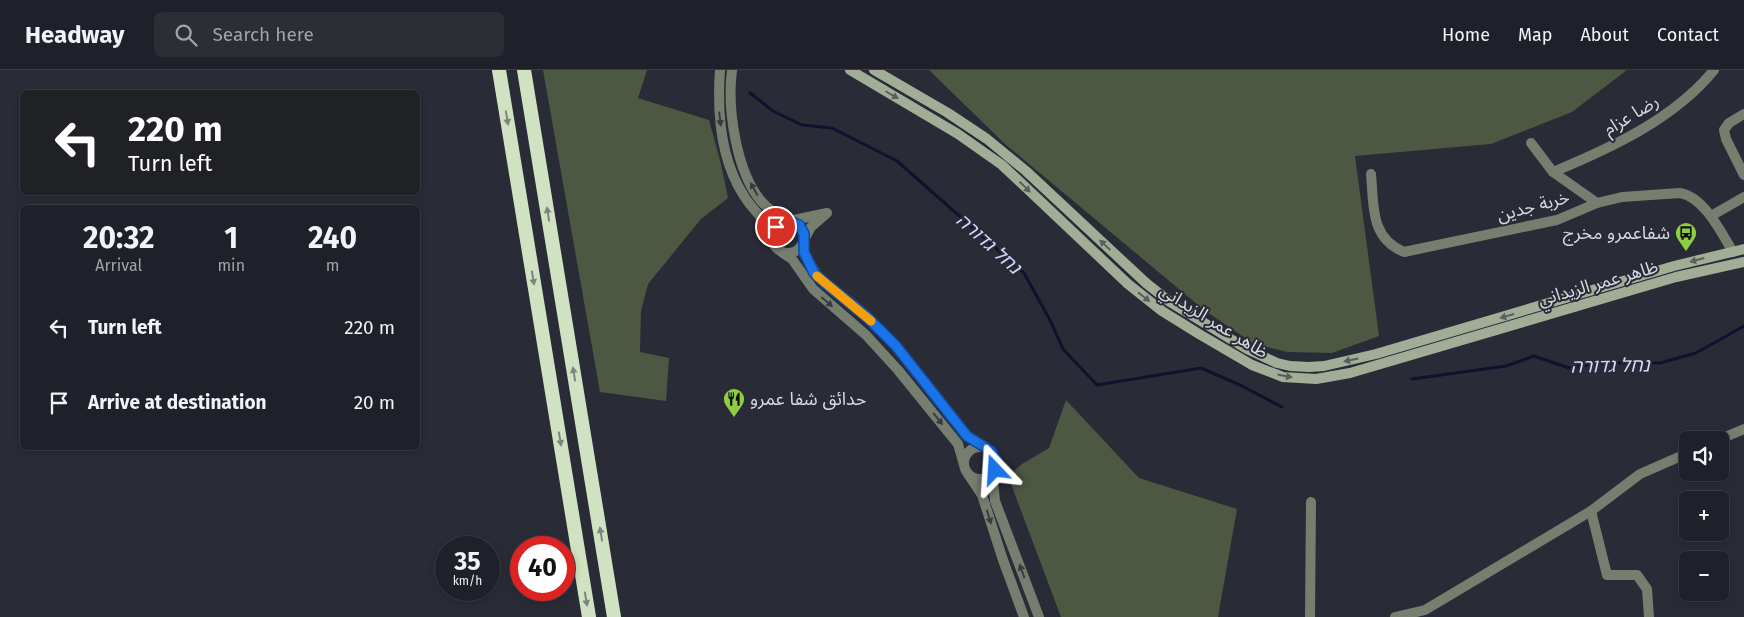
<!DOCTYPE html>
<html lang="en">
<head>
<meta charset="utf-8">
<style>
  :root { --surface:#1f2029; --page:#2c2d35; --text:#f1f3f6; --muted:#a1a3a8; --line:#3c3e46 }
  body { margin:0; font-family:"Fira Sans","Noto Sans Arabic","Noto Sans Hebrew",sans-serif; background:var(--page); color:var(--text); height:100vh; display:flex; flex-direction:column; font-size:19px; white-space:nowrap }
  * { box-sizing:border-box; margin:0 }
  p { font-size:16px; color:var(--muted) }
  .icon { flex:none; width:28px; height:28px; fill:none; stroke:currentColor; stroke-width:2; stroke-linecap:round; stroke-linejoin:round }
  .map { position:relative; flex:1; overflow:hidden }
  .side { position:absolute; left:20px; top:135px; width:400px; height:245px; display:flex; flex-direction:column; background:var(--surface); border-radius:8px; box-shadow:0 2px 8px #0003,0 0 0 1px var(--line) }
  .side>* { flex:none }
  .banner { position:absolute; left:20px; top:20px; width:400px; height:105px; border-radius:8px; box-shadow:0 2px 8px #0003,0 0 0 1px var(--line); background:#202124; color:#fff; overflow:hidden }
  .buttons { position:absolute; left:1679px; top:361px; display:grid; gap:10px }
  .buttons a { display:grid; place-items:center; width:50px; height:50px; border-radius:8px; background:var(--surface); box-shadow:0 2px 8px #0003,0 0 0 1px var(--line); font-size:25px }
  .speed { position:absolute; left:435px; top:466px; display:flex; gap:10px; font-size:25px; font-weight:700; text-align:center }
  .speed>* { display:grid; place-content:center; width:65px; height:65px; border-radius:50%; background:var(--surface); box-shadow:0 2px 8px #0003,0 0 0 1px var(--line); line-height:1 }
  .speed small { font-size:12px; font-weight:400 }
  .speed .limit { border:8px solid #d22; background:#fff; color:#111 }
  .pin { position:absolute; display:grid; place-items:center; width:42px; height:42px; color:#fff; margin:-21px; border:2px solid #fff; border-radius:50%; box-shadow:0 1px 5px #0007 }
  .me { position:absolute; width:55px; margin:-28px; rotate:340deg; stroke-linejoin:round; filter:drop-shadow(0 0 4px #0008) }
  .turn { display:flex; align-items:center; gap:18px; height:105px; padding:0 25px; font-size:22px }
  .turn .icon { width:65px; height:65px; stroke-width:2.5 }
  .turn b { display:block; font-size:35px; line-height:42px }
  .eta { display:flex; justify-content:space-evenly; align-items:center; height:85px; text-align:center }
  .eta b { font-size:30px; font-weight:700; line-height:35px }
  ul { padding:0; list-style:none }
  li { display:flex; align-items:center; gap:15px; height:75px; padding:0 25px }
  li div { flex:1 }
  li b { display:block; font-size:19px }
  li em { font-style:normal }
  header { display:flex; align-items:center; gap:30px; box-sizing:border-box; height:70px; padding:0 25px; background:var(--surface); border-bottom:1px solid var(--line) }
  header strong { font-size:24px }
  nav { display:flex; gap:28px; margin-inline-start:auto; font-size:18px }
  .search { width:350px; height:45px; background:var(--page); display:flex; align-items:center; gap:12px; box-sizing:border-box; padding:0 18px; border-radius:8px; color:var(--muted); font-size:19px }
  .map>svg:first-child { display:block }
  .green { fill:#4c5841 }
  .lines { fill:none; stroke-linecap:round; stroke-linejoin:round }
  .stream { stroke:#10122d; stroke-width:3 }
  .minor { stroke:#767e70; stroke-width:10 }
  .tertiary { stroke:#767e70; stroke-width:10 }
  .secondary { stroke:#a1ad96; stroke-width:10 }
  .trunk { stroke:#d0e2c2; stroke-width:14 }
  .oneway { fill:#595f5d }
  .oneway2 { fill:#7c867c }
  .oneway3 { fill:#383c42 }
  .route-casing { stroke:#114b97; stroke-width:12 }
  .route { stroke:#1a73e8; stroke-width:9 }
  .slow { stroke:#f59e0b; stroke-width:9 }
  .labels { text-anchor:middle; stroke-width:4; stroke-linejoin:round; paint-order:stroke }
  .street-label { font-size:18px; fill:#d8dae2; stroke:#292b37 }
  .poi-label { font-size:18px; fill:#d8dae2; stroke:#292b37; text-anchor:end }
  .water-label { font-size:19px; font-style:italic; fill:#d2d9fc; stroke:#292b37 }
</style>
</head>
<body>
<header>
<strong>Headway</strong>
<div class="search"><svg class="icon" aria-label="search" viewBox="0 0 24 24"><circle cx="10" cy="10" r="6"/><path d="M15 15l6 6"/></svg>Search here</div>
<nav><a>Home</a><a>Map</a><a>About</a><a>Contact</a></nav>
</header>
<div class="map">
<svg width="1744" height="547" viewBox="0 0 1744 547">
  <rect width="100%" height="100%" fill="#292b37"/>
  <g class="green">
    <path d="M 543,0 L 647,0 L 638,28 L 709,50 L 721,94 L 728,128 L 701,149 L 648,214 L 641,241 L 640,282 L 669,288 L 666,331 L 600,322 Z"/>
    <path d="M 929,0 L 1627,0 L 1572,42 L 1491,74 L 1355,86 L 1379,266 L 1332,283 L 1288,282 L 1254,274 L 1204,240 L 1005,74 Z"/>
    <path d="M 1066,330 L 1139,408 L 1237,439 L 1218,547 L 1061,547 L 1008,406 L 1022,394 L 1049,378 Z"/>
  </g>
  <g class="lines">
    <g class="stream">
      <path d="M 750,23 L 773,41 L 802,55 L 832,58 L 897,91 L 1024,203 L 1051,252 L 1063,279 L 1097,315 L 1201,298 L 1240,315 L 1282,337"/>
      <path d="M 1412,309 L 1506,296 L 1534,286 L 1569,298 L 1600,293 L 1660,293 L 1696,283 L 1744,256"/>
    </g>
    <g class="minor">
      <path d="M 1744,44 L 1729,53 L 1724,60 L 1726,69 L 1744,105"/>
      <path d="M 1531,73 L 1553,102 L 1597,133"/>
      <path d="M 1553,102 C 1611,78 1674,49 1714,0"/>
      <path d="M 1371,104 C 1374,136 1370,168 1404,182 L 1557,150 L 1597,133 L 1622,127 L 1680,123 C 1704,127 1721,162 1733,182"/>
      <path d="M 1711,146 L 1744,127"/>
      <path d="M 789,151 L 827,143 L 811,157 L 804,170"/>
      <path d="M 1718,370 L 1744,359"/>
      <path d="M 1591,441 L 1607,505 L 1637,505 L 1647,519 L 1649,547"/>
      <path d="M 1310,547 L 1311,432"/>
      <path d="M 1395,547 L 1425,540 L 1591,441 L 1640,404 L 1688,383"/>
    </g>
    <g class="tertiary">
      <path d="M 720,0 C 717,42 720,89 744,126 C 755,144 767,148 772,170"/>
      <path d="M 732,0 C 727,38 736,101 761,131 C 769,140 779,146 789,151"/>
      <circle cx="788" cy="167" r="16"/>
      <path d="M 804,170 L 804,182 L 807,189 L 819,208 L 855,236 L 880,259 L 908,290 L 967,366 L 987,378"/>
      <path d="M 783,183 L 792,189 L 813,219 L 866,265 L 898,300 L 958,374 L 964,395"/>
      <circle cx="980" cy="393" r="16"/>
      <path d="M 995,399 L 993,411 L 995,431 L 1039,547"/>
      <path d="M 968,404 L 982,425 L 1003,490 L 1024,547"/>
    </g>
    <g class="secondary">
      <path d="M 850,0 L 958,64 L 1002,95 L 1128,214 L 1162,241 L 1199,264 L 1252,295 L 1283,307 L 1316,309 L 1350,303 L 1676,207 L 1744,192"/>
      <path d="M 874,0 L 948,43 L 987,69 L 1026,101 L 1146,213 L 1170,232 L 1247,279 L 1277,293 L 1290,296 L 1309,297 L 1324,296 L 1376,284 L 1674,196 L 1744,179"/>
    </g>
    <g class="trunk">
      <path d="M 499,0 L 589,547"/>
      <path d="M 524,0 L 614,547"/>
    </g>
  </g>
  <defs><path id="oneway-solid" d="M-6-.8H1V-3.2L6.5 0L1 3.2V.8H-6Z" transform="scale(1.25)"/></defs>
  <g class="oneway">
    <use href="#oneway-solid" transform="translate(892 25) rotate(30)"/>
    <use href="#oneway-solid" transform="translate(1025 117) rotate(44)"/>
    <use href="#oneway-solid" transform="translate(1105 175) rotate(-137)"/>
    <use href="#oneway-solid" transform="translate(1697 190) rotate(165)"/>
    <use href="#oneway-solid" transform="translate(1144 227) rotate(38)"/>
    <use href="#oneway-solid" transform="translate(1507 246) rotate(164)"/>
    <use href="#oneway-solid" transform="translate(1351 290) rotate(168)"/>
    <use href="#oneway-solid" transform="translate(1285 306) rotate(11)"/>
  </g>
  <g class="oneway2">
    <use href="#oneway-solid" transform="translate(507 48) rotate(81)"/>
    <use href="#oneway-solid" transform="translate(548 144) rotate(-99)"/>
    <use href="#oneway-solid" transform="translate(533 208) rotate(81)"/>
    <use href="#oneway-solid" transform="translate(574 304) rotate(-99)"/>
    <use href="#oneway-solid" transform="translate(560 369) rotate(81)"/>
    <use href="#oneway-solid" transform="translate(601 464) rotate(-99)"/>
    <use href="#oneway-solid" transform="translate(586 529) rotate(81)"/>
  </g>
  <g class="oneway3">
    <use href="#oneway-solid" transform="translate(720 49) rotate(83)"/>
    <use href="#oneway-solid" transform="translate(754 119) rotate(-119)"/>
    <use href="#oneway-solid" transform="translate(827 232) rotate(41)"/>
    <use href="#oneway-solid" transform="translate(938 349) rotate(51)"/>
    <use href="#oneway-solid" transform="translate(989 447) rotate(73)"/>
    <use href="#oneway-solid" transform="translate(1022 501) rotate(-110)"/>
  </g>
  <g class="lines">
    <g class="route-casing">
      <path id="route" d="M 776,157 L 784,151 L 789,151 L 799,155 L 804,164 L 804,182 L 814,203 L 825,213 L 867,247 L 896,276 L 967,366 L 991,381 L 996,390 L 995,400"/>
    </g>
    <use href="#route" class="route"/>
    <path class="slow" d="M 817,206 L 871,251"/>
  </g>
  <defs>
    <g id="bus-pin" transform="scale(1.125)"><path d="M0 17L-7.5 6A9.5 9.5 0 1 1 7.5 6Z" fill="#8ece43" stroke="#292b37"/><path d="M-5-6H5V4H4V6H2V4H-2V6H-4V4H-5ZM-3.5-4V0h7V-4ZM-3.5 1.2v1.5H-2V1.2ZM2 1.2v1.5H3.5V1.2Z" fill="#111"/></g>
    <g id="restaurant-pin" transform="scale(1.125)"><path d="M0 17L-7.5 6A9.5 9.5 0 1 1 7.5 6Z" fill="#8ece43" stroke="#292b37"/><path d="M-5-6h1v4h1v-4h1v4h1v-4h1v5L-1.5 .5V6h-2V.5L-5-1ZM5-6V6H3V1.5H1.5Q1.5-4 5-6Z" fill="#111"/></g>
  </defs>
  <g fill-rule="evenodd">
    <use href="#bus-pin" x="1686" y="163"/>
    <use href="#restaurant-pin" x="734" y="329"/>
  </g>
  <g class="labels">
    <g class="street-label">
      <text transform="translate(1631 45) rotate(-31)" y="6">رضا عزام</text>
      <text transform="translate(1533 136) rotate(-15)" y="6">خربة جدين</text>
      <text transform="translate(1598 213) rotate(-16)" y="6">ظاهر عمر الزيداني</text>
      <text transform="translate(1214 251) rotate(32)" y="6">ظاهر عمر الزيداني</text>
    </g>
    <g class="poi-label">
      <text x="1670" y="169">شفاعمرو مخرج</text>
      <text x="750" y="335" text-anchor="start">حدائق شفا عمرو</text>
    </g>
    <g class="water-label">
      <text transform="translate(989 173) rotate(42)" y="7">נחל גדורה</text>
      <text transform="translate(1610 295) rotate(-1)" y="7">נחל גדורה</text>
    </g>
  </g>
</svg>
<div class="buttons">
<a><svg class="icon" aria-label="sound" viewBox="0 0 24 24"><path d="M4 9h4l5-4v14l-5-4H4zM17 9q2 3 0 6"/></svg></a>
<a>+</a>
<a>−</a>
</div>
<div class="speed"><div>35<small>km/h</small></div><div class="limit">40</div></div>
<div class="pin" style="left:776px;top:157px;background:#d93025"><svg class="icon" aria-label="arrive" viewBox="0 0 24 24"><path d="M6 21V4h12l-3 4 3 4H6"/></svg></div>
<svg class="me" style="left:995px;top:400px" viewBox="-20 -20 40 40"><path d="M0-17L14 15 0 8-14 15z" fill="#1a73e8" stroke="#fff" stroke-width="4"/></svg>
<div class="banner">
<div class="turn"><svg class="icon" aria-label="left" viewBox="0 0 24 24"><path d="M17 20v-9H6M10 6l-5 5 5 5"/></svg><div><b>220 m</b>Turn left</div></div>
</div>
<section class="side">
<div class="eta">
<div><b>20:32</b><p>Arrival</p></div>
<div><b>1</b><p>min</p></div>
<div><b>240</b><p>m</p></div>
</div>
<ul>
<li><svg class="icon" aria-label="left" viewBox="0 0 24 24"><path d="M17 20v-9H6M10 6l-5 5 5 5"/></svg><div><b>Turn left</b></div><em>220 m</em></li>
<li><svg class="icon" aria-label="arrive" viewBox="0 0 24 24"><path d="M6 21V4h12l-3 4 3 4H6"/></svg><div><b>Arrive at destination</b></div><em>20 m</em></li>
</ul>
</section>
</div>
</body>
</html>
